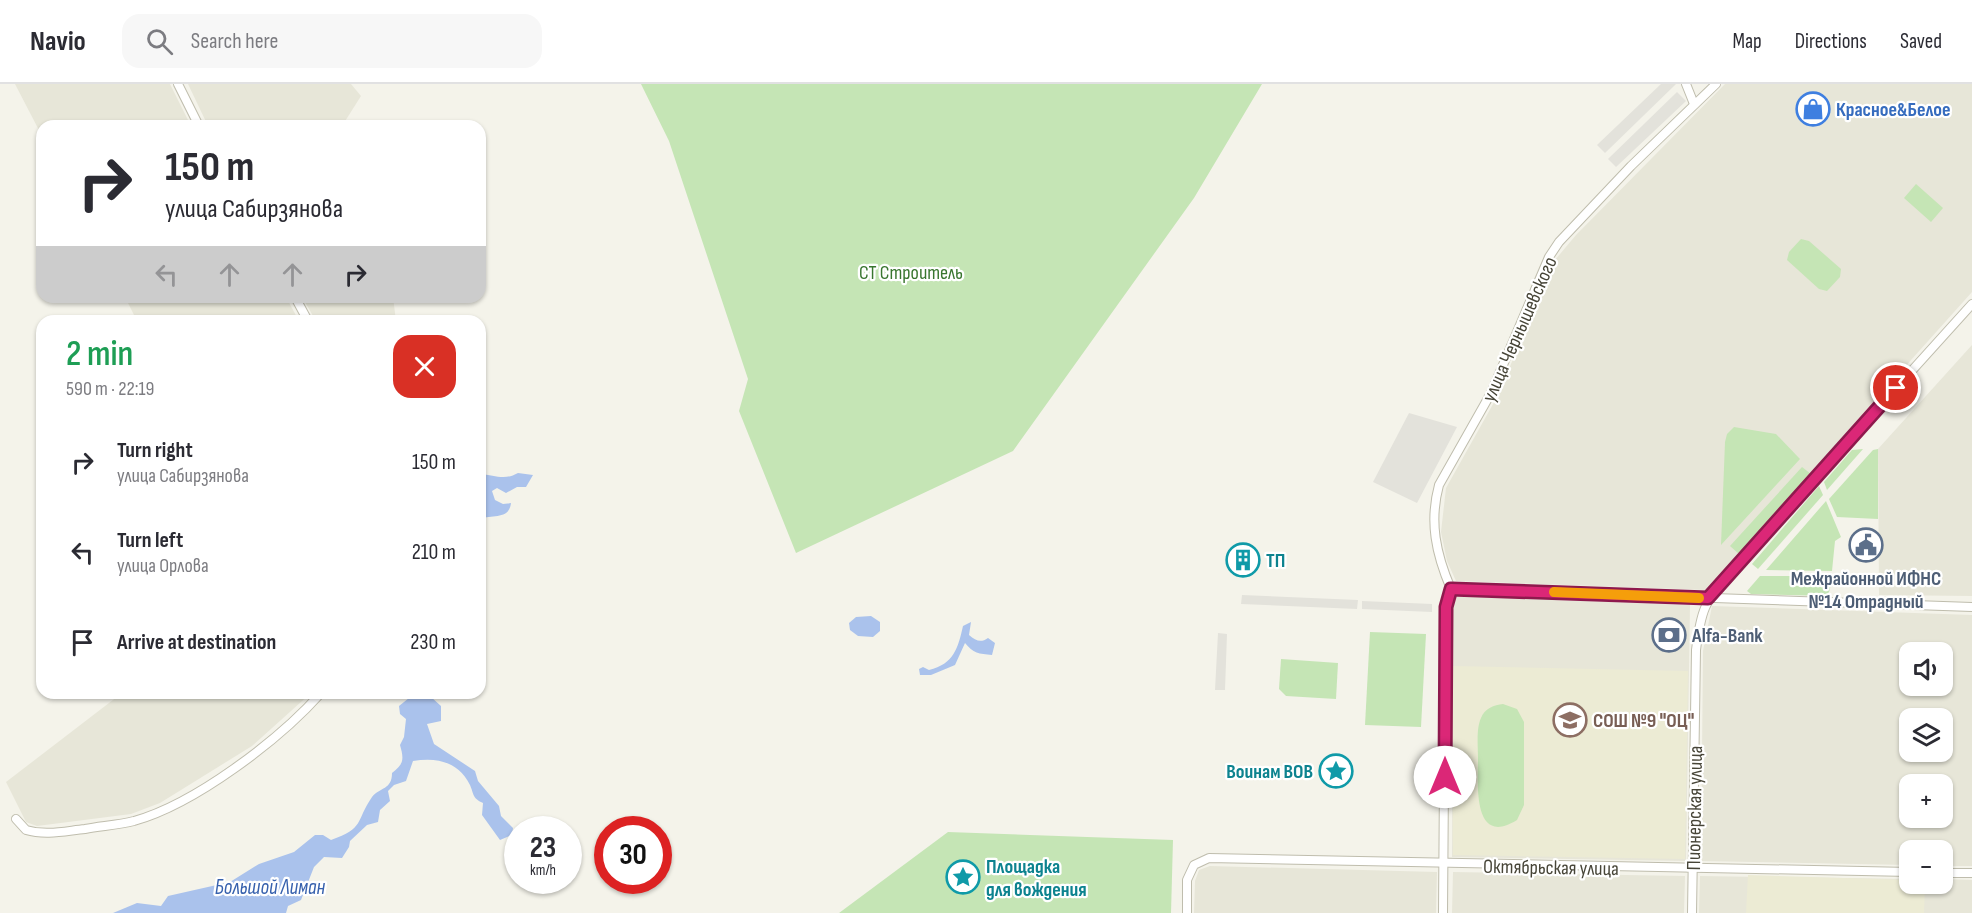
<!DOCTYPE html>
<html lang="en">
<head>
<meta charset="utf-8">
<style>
  :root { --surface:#fff; --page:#f7f7f7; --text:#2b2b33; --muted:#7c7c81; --line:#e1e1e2 }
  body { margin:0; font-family:"Sofia Sans Condensed",sans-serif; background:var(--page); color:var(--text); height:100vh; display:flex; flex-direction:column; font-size:22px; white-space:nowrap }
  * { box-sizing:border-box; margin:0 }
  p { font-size:20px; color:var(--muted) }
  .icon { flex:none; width:33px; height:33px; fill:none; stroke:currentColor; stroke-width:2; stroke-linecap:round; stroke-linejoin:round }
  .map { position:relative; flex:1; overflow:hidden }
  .sheet { position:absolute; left:36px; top:231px; width:450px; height:384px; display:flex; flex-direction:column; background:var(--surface); border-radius:18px; box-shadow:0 2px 4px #0004 }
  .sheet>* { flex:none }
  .guide { position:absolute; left:36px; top:36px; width:450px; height:183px; border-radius:18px; box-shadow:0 2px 4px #0004; background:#fff; color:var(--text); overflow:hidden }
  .fabs { position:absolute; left:1899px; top:558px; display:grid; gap:12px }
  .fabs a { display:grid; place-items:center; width:54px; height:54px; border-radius:12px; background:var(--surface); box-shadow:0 2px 4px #0004; font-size:30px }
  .speed { position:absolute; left:504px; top:732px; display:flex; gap:12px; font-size:30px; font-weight:700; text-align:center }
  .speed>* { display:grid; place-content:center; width:78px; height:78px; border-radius:50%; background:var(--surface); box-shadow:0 2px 4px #0004; line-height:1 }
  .speed small { font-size:15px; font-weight:400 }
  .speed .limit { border:9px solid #d22; background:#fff; color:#111 }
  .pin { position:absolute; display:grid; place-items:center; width:51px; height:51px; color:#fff; margin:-26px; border:3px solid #fff; border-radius:50%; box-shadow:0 2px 6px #0007 }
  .me { position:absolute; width:66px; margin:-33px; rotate:0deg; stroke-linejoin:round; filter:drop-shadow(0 0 4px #0008) }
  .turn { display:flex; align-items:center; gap:21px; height:126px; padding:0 30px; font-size:27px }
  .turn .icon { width:78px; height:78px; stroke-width:2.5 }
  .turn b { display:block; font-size:42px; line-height:51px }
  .lanes { display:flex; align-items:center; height:57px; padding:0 30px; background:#0003; justify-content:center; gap:30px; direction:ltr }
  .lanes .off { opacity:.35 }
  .round { display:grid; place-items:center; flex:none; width:63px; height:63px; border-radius:18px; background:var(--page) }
  .summary { display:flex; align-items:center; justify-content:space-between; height:102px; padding:0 30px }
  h1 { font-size:36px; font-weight:600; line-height:45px; color:#1e9e55 }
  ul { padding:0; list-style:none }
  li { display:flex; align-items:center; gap:18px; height:90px; padding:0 30px }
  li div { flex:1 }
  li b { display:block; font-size:22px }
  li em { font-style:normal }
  header { display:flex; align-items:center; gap:36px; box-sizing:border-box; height:84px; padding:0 30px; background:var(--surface); border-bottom:2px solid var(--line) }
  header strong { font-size:28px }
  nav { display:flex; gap:33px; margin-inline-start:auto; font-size:21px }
  .search { width:420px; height:54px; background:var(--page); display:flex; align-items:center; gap:15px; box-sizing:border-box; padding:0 21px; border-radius:18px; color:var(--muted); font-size:22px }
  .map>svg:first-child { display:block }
  .residential { fill:#e7e6d8; fill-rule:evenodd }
  .industrial { fill:#e3e2db }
  .education { fill:#ecebd4 }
  .green { fill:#c5e5b5 }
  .water { fill:#aac2ec }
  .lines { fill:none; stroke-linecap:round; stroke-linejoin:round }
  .minor-casing { stroke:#bfbdad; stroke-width:10 }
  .minor { stroke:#fff; stroke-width:8 }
  .route-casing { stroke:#8e194d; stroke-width:15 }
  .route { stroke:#db2777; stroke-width:10 }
  .slow { stroke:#f59e0b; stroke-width:10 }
  .labels { text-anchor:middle; stroke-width:4.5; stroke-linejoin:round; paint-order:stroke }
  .shop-label { font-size:20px; font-weight:bold; fill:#366cbe; stroke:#fff; text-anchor:start }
  .park-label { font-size:20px; fill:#39762f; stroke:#fff }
  .street-label { font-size:20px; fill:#474538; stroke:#fff }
  .culture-label { font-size:20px; font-weight:bold; fill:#0d838f; stroke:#fff; text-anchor:start }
  .service-label { font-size:20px; font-weight:bold; fill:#4e5e75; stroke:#fff }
  .education-label { font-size:20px; font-weight:bold; fill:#785e54; stroke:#fff; text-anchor:start }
  .water-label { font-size:21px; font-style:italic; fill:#3761ad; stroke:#fff }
</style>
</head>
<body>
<header>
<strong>Navio</strong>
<div class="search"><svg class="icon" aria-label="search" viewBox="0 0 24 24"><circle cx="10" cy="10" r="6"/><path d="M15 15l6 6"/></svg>Search here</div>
<nav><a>Map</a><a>Directions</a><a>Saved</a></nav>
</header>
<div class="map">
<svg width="1972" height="829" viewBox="0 0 1972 829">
  <rect width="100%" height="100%" fill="#f4f3ea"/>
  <g class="residential">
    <path d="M 15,0 L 170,0 L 191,42 L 42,42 L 42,52 Z"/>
    <path d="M 188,0 L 351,0 L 361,12 L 342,42 L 208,42 Z"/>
    <path d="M 1725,0 L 1972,0 L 1972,208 L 1705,506 L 1456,497 L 1447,477 L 1441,448 L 1446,404 L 1497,313 L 1555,176 L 1576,151 Z"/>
    <path d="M 125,213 L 286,213 L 299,237 L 137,237 Z"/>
    <path d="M 302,213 L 393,213 L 396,237 L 316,237 Z"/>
    <path d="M 1972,261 L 1972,512 L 1879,511 L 1878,365 Z"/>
    <path d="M 1453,512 L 1690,521 L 1686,777 L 1452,773 Z"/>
    <path d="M 1712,522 L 1972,531 L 1972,782 L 1943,782 L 1942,766 L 1910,766 L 1909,781 L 1701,777 L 1703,567 ZM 1942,568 L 1942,602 L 1910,602 L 1910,568 ZM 1942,634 L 1942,668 L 1910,668 L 1910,634 ZM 1942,700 L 1942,734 L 1910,734 L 1910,700 Z"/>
    <path d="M 122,609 L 311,609 L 252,662 L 160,719 L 131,730 L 37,742 L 26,738 L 6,698 Z"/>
    <path d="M 1210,782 L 1437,788 L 1436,829 L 1194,829 L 1195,797 L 1199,786 Z"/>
    <path d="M 1453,788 L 1685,792 L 1684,829 L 1452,829 Z"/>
    <path d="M 1700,792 L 1909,795 L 1910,800 L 1942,800 L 1943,795 L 1972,796 L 1972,829 L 1699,829 Z"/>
  </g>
  <g class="industrial">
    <path d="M 1661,0 L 1676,0 L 1605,69 L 1597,61 Z"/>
    <path d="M 1677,8 L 1686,17 L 1616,83 L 1608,75 Z"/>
    <path d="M 1409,329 L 1457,343 L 1417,419 L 1373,398 Z"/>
    <path d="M 1242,511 L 1358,516 L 1357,525 L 1241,520 Z"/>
    <path d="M 1362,517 L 1432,520 L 1432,528 L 1362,525 Z"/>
    <path d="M 1218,549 L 1227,550 L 1225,606 L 1215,606 Z"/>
  </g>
  <g class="education">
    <path d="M 1452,582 L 1688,587 L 1685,775 L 1453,771 Z"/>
    <path d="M 1748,791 L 1909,796 L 1910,800 L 1925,800 L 1924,829 L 1746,829 Z"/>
  </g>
  <g class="green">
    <path d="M 641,0 L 1262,0 L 1194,114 L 1013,367 L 796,469 L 739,327 L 748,295 L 669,57 Z"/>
    <path d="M 1916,100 L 1943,124 L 1931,138 L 1904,114 Z"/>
    <path d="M 1801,155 L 1809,157 L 1841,185 L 1840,193 L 1827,207 L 1819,205 L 1787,176 L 1789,168 Z"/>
    <path d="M 1734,343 L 1776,350 L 1800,375 L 1721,461 L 1725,358 L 1727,350 Z"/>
    <path d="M 1863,365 L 1827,406 L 1824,398 L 1852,366 Z"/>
    <path d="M 1878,365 L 1878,435 L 1837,433 L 1829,415 L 1873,366 Z"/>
    <path d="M 1802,383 L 1811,390 L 1739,470 L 1730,462 Z"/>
    <path d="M 1819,402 L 1823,411 L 1758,485 L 1752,480 Z"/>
    <path d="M 1826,417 L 1841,453 L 1835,457 L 1832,487 L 1766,486 Z"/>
    <path d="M 1760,492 L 1833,492 L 1828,512 L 1751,510 L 1747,507 Z"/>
    <path d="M 1370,548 L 1426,550 L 1421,643 L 1365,641 Z"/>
    <path d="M 1281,575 L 1338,579 L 1336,615 L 1286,612 L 1279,605 Z"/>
    <path d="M 1503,620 L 1517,625 L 1524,638 L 1524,721 L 1517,736 C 1472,764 1478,699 1478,675 C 1478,662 1476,645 1481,634 C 1485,624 1494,621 1503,620 Z"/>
    <path d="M 948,748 L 1173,756 L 1171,829 L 839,829 Z"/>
  </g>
  <g class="water">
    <path d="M 518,389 L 533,391 L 526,403 L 517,403 L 506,409 L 497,404 L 492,407 L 495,416 L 503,420 L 511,419 C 509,436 493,430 480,435 L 480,390 C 495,391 504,397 518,389 Z"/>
    <path d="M 871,532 L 880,538 L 880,547 L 873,553 L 858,552 L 850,546 L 849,539 L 856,533 Z"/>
    <path d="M 971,538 L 969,551 C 976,557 981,559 988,554 L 995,559 L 992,571 C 979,570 973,569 965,559 L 955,581 L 931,591 L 920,591 L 919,585 L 923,583 L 929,586 C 954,580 958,564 963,542 Z"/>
    <path d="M 409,609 L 433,609 L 431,613 L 441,622 L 441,637 L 427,640 L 434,660 L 475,687 L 478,697 L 499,722 L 501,732 L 513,744 L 512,751 L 500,756 L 482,731 L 483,719 C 472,714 474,710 470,701 C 458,677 436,673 413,677 L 406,697 L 394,701 L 388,707 L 390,717 L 380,726 L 378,738 L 367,741 L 350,757 L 349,763 L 342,774 L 324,773 L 314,783 L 301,816 L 288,822 L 286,829 L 113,829 L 137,819 L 161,822 L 168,812 L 230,798 L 259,780 L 294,768 L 315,751 L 323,751 L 331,756 C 365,744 355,738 372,713 C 380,703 392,706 392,689 C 404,680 404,675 400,661 L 404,653 L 406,635 L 400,630 L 399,622 L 409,614 Z"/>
  </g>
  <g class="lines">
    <g class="minor-casing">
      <g id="minor">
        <path d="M 178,0 L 199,42"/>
        <path d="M 1686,0 L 1694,20"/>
        <path d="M 295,213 L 308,237"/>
        <path d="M 1451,505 C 1436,470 1429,438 1439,401 L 1491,309 L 1549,173 L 1559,158 L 1631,82 L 1716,0"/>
        <path d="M 1451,505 L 1972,523"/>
        <path d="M 16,735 L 26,746 C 46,752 65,747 85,745 C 101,742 118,741 134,737 C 195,720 279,656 321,609"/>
        <path d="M 1942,789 L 1972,789"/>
        <path d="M 1187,829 L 1187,796 L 1194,781 L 1209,774 L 1910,788"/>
        <path d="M 1443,829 L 1445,560 L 1446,523 L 1451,505"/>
        <path d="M 1692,829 L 1696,566 C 1701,526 1704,519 1730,488 L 1972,220"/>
      </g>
    </g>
    <use href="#minor" class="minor"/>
  </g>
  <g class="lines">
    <g class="route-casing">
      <path id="route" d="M 1445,693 L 1446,523 L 1451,505 L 1708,514 L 1896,304"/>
    </g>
    <use href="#route" class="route"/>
    <path class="slow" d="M 1554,508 L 1699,514"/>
  </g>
  <defs>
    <g id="shop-ring" transform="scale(1.725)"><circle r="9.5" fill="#fff" stroke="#3f7fe0" stroke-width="1.5"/><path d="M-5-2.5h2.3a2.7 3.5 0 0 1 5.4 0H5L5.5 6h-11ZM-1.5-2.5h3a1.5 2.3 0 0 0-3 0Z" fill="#3f7fe0"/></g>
    <g id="civic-ring" transform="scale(1.725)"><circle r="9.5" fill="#fff" stroke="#5c6f8a" stroke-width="1.5"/><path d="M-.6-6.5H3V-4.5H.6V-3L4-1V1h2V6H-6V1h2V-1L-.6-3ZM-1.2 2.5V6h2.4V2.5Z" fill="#5c6f8a"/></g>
    <g id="building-ring" transform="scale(1.725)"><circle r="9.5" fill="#fff" stroke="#0f9aa8" stroke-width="1.5"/><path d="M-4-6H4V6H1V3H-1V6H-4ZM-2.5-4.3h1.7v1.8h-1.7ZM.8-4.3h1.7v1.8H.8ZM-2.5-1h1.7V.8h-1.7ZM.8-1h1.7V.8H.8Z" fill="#0f9aa8"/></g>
    <g id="bank-ring" transform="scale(1.725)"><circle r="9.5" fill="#fff" stroke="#5c6f8a" stroke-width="1.5"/><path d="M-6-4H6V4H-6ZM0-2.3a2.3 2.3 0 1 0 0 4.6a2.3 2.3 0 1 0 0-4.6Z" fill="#5c6f8a"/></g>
    <g id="school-ring" transform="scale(1.725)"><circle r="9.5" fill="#fff" stroke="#8d6e63" stroke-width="1.5"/><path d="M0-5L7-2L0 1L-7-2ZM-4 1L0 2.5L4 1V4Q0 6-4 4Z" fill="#8d6e63"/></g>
    <g id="sight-ring" transform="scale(1.725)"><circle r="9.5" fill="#fff" stroke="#0f9aa8" stroke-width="1.5"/><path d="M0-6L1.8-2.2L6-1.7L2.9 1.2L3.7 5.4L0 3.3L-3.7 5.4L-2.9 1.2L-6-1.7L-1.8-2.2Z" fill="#0f9aa8"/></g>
  </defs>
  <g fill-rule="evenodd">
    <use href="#shop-ring" x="1813" y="25"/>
    <use href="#civic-ring" x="1866" y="461"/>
    <use href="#building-ring" x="1243" y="476"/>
    <use href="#bank-ring" x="1669" y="551"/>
    <use href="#school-ring" x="1570" y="636"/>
    <use href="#sight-ring" x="1336" y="687"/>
    <use href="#sight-ring" x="963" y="793"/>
  </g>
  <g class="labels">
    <g class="shop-label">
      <text x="1836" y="32">Красное&amp;Белое</text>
    </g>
    <g class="park-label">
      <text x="911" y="195">СТ Строитель</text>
    </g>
    <g class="street-label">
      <text transform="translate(1519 245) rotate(-66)" y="7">улица Чернышевского</text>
      <text transform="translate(1694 724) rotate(-89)" y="7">Пионерская улица</text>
      <text transform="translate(1551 783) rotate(1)" y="7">Октябрьская улица</text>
    </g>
    <g class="culture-label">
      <text x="1266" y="483">ТП</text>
      <text x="1313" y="694" text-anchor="end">Воинам ВОВ</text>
      <text x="986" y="789">Площадка<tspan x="986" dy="23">для вождения</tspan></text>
    </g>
    <g class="service-label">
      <text x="1866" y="501">Межрайонной ИФНС<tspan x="1866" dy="23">№14 Отрадный</tspan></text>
      <text x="1692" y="558" text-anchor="start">Alfa-Bank</text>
    </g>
    <g class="education-label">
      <text x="1593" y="643">СОШ №9 "ОЦ"</text>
    </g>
    <g class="water-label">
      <text x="270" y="810">Большой Лиман</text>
    </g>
  </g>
</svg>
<div class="fabs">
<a><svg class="icon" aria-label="sound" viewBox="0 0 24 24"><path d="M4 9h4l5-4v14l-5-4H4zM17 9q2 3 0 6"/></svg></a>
<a><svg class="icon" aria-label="layers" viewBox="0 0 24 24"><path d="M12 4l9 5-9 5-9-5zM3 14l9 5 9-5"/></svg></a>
<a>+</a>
<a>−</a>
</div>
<div class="speed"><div>23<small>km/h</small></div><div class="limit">30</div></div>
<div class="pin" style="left:1896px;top:304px;background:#d93025"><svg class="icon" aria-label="arrive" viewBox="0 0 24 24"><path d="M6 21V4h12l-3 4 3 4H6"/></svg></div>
<svg class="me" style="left:1445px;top:693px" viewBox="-20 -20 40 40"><circle r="19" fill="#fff"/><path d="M0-13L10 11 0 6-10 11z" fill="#db2777"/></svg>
<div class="guide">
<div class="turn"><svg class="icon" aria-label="right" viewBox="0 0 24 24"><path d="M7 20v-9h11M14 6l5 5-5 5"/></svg><div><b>150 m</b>улица Сабирзянова</div></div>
<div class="lanes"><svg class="icon off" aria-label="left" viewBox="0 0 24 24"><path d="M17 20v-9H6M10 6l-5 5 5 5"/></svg><svg class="icon off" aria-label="ahead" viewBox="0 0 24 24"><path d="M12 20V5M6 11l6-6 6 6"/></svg><svg class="icon off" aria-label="ahead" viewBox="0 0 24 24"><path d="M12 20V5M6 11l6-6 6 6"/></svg><svg class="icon" aria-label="right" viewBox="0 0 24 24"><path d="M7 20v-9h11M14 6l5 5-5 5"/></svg></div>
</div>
<section class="sheet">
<div class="summary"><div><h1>2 min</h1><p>590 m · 22:19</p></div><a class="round" style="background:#d93025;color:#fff"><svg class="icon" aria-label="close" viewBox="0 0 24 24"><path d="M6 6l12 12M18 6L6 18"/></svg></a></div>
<ul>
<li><svg class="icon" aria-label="right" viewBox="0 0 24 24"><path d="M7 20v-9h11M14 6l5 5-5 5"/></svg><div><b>Turn right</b><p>улица Сабирзянова</p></div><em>150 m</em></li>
<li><svg class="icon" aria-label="left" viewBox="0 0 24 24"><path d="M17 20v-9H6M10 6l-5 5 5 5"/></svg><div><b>Turn left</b><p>улица Орлова</p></div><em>210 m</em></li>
<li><svg class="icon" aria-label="arrive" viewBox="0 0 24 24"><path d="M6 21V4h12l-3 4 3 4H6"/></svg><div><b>Arrive at destination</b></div><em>230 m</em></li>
</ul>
</section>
</div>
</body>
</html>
